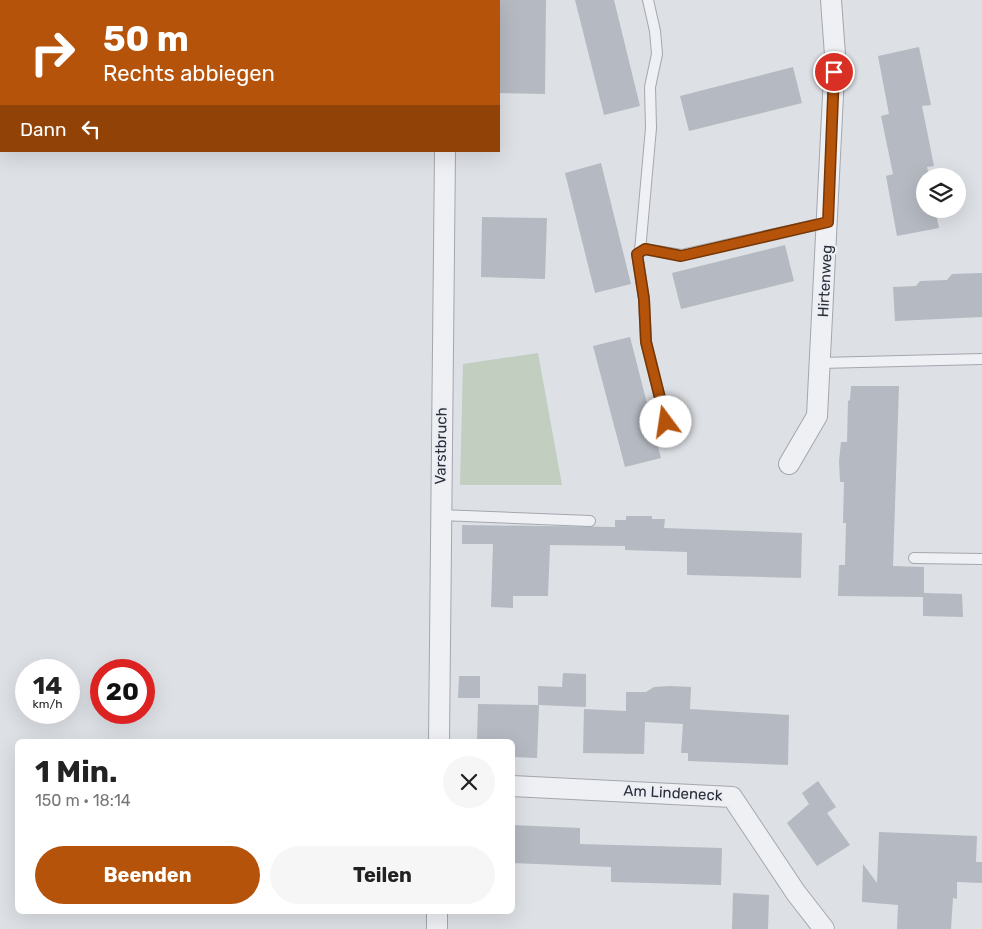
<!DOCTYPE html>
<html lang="de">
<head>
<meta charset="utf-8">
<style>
  :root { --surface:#fff; --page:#f6f6f6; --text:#222; --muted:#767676; --accent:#b45309 }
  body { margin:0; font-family:Rubik,sans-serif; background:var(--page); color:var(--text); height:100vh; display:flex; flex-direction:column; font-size:19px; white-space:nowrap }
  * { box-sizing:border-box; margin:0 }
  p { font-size:16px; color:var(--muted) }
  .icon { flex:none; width:28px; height:28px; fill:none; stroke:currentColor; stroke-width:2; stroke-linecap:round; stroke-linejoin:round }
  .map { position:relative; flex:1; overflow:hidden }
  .drawer { position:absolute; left:15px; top:739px; width:500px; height:175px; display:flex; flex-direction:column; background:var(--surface); border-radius:8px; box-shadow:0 5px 20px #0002 }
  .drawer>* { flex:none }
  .hud { position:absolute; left:0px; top:0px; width:500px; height:152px; box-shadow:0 5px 20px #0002; background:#b45309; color:#fff; overflow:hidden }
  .tools { position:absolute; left:916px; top:168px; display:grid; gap:10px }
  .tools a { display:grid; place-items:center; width:50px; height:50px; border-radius:50%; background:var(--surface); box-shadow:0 5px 20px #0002; font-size:25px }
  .speed { position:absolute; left:15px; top:659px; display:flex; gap:10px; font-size:25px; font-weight:700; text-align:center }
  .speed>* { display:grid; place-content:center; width:65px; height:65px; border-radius:50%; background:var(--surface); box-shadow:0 5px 20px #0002; line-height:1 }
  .speed small { font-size:12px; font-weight:400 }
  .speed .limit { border:8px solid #d22; background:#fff; color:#111 }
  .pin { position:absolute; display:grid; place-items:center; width:42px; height:42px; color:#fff; margin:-21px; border:2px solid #fff; border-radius:50%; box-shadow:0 1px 5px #0007 }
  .me { position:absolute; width:55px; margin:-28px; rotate:346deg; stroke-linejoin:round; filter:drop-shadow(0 0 4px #0008) }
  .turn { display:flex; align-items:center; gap:18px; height:105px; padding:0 20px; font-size:22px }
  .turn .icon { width:65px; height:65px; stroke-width:2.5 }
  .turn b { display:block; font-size:35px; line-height:42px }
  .then { display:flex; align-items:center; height:48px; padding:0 20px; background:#0003; gap:10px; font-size:19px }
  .round { display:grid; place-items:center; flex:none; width:52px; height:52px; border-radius:26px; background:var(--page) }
  .headline { display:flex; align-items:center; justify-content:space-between; height:85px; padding:0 20px }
  h1 { font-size:30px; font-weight:700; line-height:38px }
  .button { display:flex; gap:10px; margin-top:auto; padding:10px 20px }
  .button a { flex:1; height:58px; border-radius:30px; background:var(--accent); color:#fff; font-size:20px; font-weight:700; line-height:58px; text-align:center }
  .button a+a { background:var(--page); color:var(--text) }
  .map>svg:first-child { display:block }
  .green { fill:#c2cebf }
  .building { fill:#b5b9c1 }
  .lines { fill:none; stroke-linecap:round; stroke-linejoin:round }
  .service-casing { stroke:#a3a7ae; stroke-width:12 }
  .minor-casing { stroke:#a3a7ae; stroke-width:22 }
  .service { stroke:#eff0f4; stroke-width:10 }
  .minor { stroke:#eff0f4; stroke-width:20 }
  .route-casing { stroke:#753606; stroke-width:12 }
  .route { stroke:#b45309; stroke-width:9 }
  .labels { text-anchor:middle; stroke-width:5; stroke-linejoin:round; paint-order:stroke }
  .street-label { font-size:15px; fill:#282e39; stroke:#eceef3 }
</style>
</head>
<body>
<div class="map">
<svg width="982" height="929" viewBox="0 0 982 929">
  <rect width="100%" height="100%" fill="#dde0e5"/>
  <path class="green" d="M 538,353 L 562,485 L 460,485 L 463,364 Z"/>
  <g class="building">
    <path d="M 499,0 L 546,0 L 545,94 L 499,93 Z"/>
    <path d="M 575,0 L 614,0 L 640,106 L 604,115 Z"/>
    <path d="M 919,47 L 931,105 L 922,106 L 934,166 L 927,167 L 929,176 L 925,176 L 925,209 L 935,209 L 939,228 L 897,236 L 886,176 L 893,174 L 881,116 L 889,114 L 878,56 Z"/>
    <path d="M 793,67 L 802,103 L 689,131 L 680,96 Z"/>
    <path d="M 601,163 L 631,284 L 595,293 L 565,173 Z"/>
    <path d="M 482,217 L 547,218 L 545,279 L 481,277 Z"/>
    <path d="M 785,245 L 794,281 L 681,309 L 672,273 Z"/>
    <path d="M 982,273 L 982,317 L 895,321 L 893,287 L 916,286 L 920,281 L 947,280 L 952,274 Z"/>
    <path d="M 630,337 L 661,458 L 625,467 L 593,346 Z"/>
    <path d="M 851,386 L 899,386 L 893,566 L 924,567 L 924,593 L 962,594 L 963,617 L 923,616 L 923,597 L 838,596 L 839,565 L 845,565 L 846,523 L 843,523 L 844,482 L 840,482 L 839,461 L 841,442 L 847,442 L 848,401 L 850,400 Z"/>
    <path d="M 626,516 L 652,516 L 652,519 L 665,519 L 664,528 L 802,533 L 801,578 L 687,575 L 687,552 L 625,550 L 625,546 L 550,545 L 548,596 L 513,596 L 513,608 L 491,607 L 493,544 L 462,544 L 462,525 L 615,527 L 615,520 L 626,520 Z"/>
    <path d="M 563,673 L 586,674 L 586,707 L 539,705 L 537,758 L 512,757 L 512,741 L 477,741 L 478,704 L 538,705 L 538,686 L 562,687 Z"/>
    <path d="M 459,676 L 480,676 L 480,698 L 458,698 Z"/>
    <path d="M 669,686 L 691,687 L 690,709 L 789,715 L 788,765 L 688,761 L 688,753 L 681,753 L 683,724 L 645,722 L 644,754 L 583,753 L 584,709 L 626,711 L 626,692 L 646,692 L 654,687 Z"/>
    <path d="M 818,781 L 836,807 L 827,813 L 850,845 L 817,866 L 787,823 L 809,804 L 802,793 Z"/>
    <path d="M 512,825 L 580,828 L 580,844 L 722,848 L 721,885 L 611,882 L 611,867 L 512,863 Z"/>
    <path d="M 879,832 L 977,836 L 976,862 L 982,862 L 982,883 L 957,882 L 957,899 L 953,898 L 951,929 L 897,929 L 898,905 L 862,902 L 863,864 L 877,883 Z"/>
    <path d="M 733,893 L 769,895 L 768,929 L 732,929 Z"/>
  </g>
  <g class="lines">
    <g class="service-casing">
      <g id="service">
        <path d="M 640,251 L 651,128 L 650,87 L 657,54 L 655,31 L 648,0"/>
        <path d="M 820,363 L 982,359"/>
        <path d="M 666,422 L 646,342 L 644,299 L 637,254 L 645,249 L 681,255 L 828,222"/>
        <path d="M 440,515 L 590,521"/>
        <path d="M 914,558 L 982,559"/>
      </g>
    </g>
    <g class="minor-casing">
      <g id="minor">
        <path d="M 448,1 L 448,0"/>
        <path d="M 789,464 L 817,416 L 835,55 L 831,0"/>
        <path d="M 439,741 L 445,151"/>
        <path d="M 512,786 L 732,797 L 796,893 L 824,929"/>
        <path d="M 437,929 L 437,911"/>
      </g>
    </g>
    <use href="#service" class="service"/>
    <use href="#minor" class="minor"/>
  </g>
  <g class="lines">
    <g class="route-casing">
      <path id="route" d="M 666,422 L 646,342 L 644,299 L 637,254 L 645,249 L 681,256 L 828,222 L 834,72"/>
    </g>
    <use href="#route" class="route"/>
  </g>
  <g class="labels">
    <g class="street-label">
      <text transform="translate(825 281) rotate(-87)" y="5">Hirtenweg</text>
      <text transform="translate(441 446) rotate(-89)" y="5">Varstbruch</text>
      <text transform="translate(673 793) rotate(3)" y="5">Am Lindeneck</text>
    </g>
  </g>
</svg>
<div class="tools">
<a><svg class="icon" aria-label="layers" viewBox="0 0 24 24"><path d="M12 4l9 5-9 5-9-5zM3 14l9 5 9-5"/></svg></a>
</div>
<div class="speed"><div>14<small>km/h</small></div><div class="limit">20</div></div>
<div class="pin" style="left:834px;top:72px;background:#d93025"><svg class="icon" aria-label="arrive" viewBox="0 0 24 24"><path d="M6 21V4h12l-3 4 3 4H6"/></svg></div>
<svg class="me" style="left:666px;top:422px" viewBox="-20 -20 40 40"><circle r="19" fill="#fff"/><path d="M0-13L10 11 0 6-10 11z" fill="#b45309"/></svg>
<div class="hud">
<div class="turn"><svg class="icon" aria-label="right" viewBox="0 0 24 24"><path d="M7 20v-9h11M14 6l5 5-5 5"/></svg><div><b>50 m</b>Rechts abbiegen</div></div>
<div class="then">Dann<svg class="icon" aria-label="left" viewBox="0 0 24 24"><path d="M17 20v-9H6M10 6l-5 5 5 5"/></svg></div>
</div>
<section class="drawer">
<div class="headline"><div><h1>1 Min.</h1><p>150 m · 18:14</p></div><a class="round"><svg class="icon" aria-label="close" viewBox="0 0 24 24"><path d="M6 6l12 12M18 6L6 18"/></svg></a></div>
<div class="button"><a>Beenden</a><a>Teilen</a></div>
</section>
</div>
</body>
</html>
